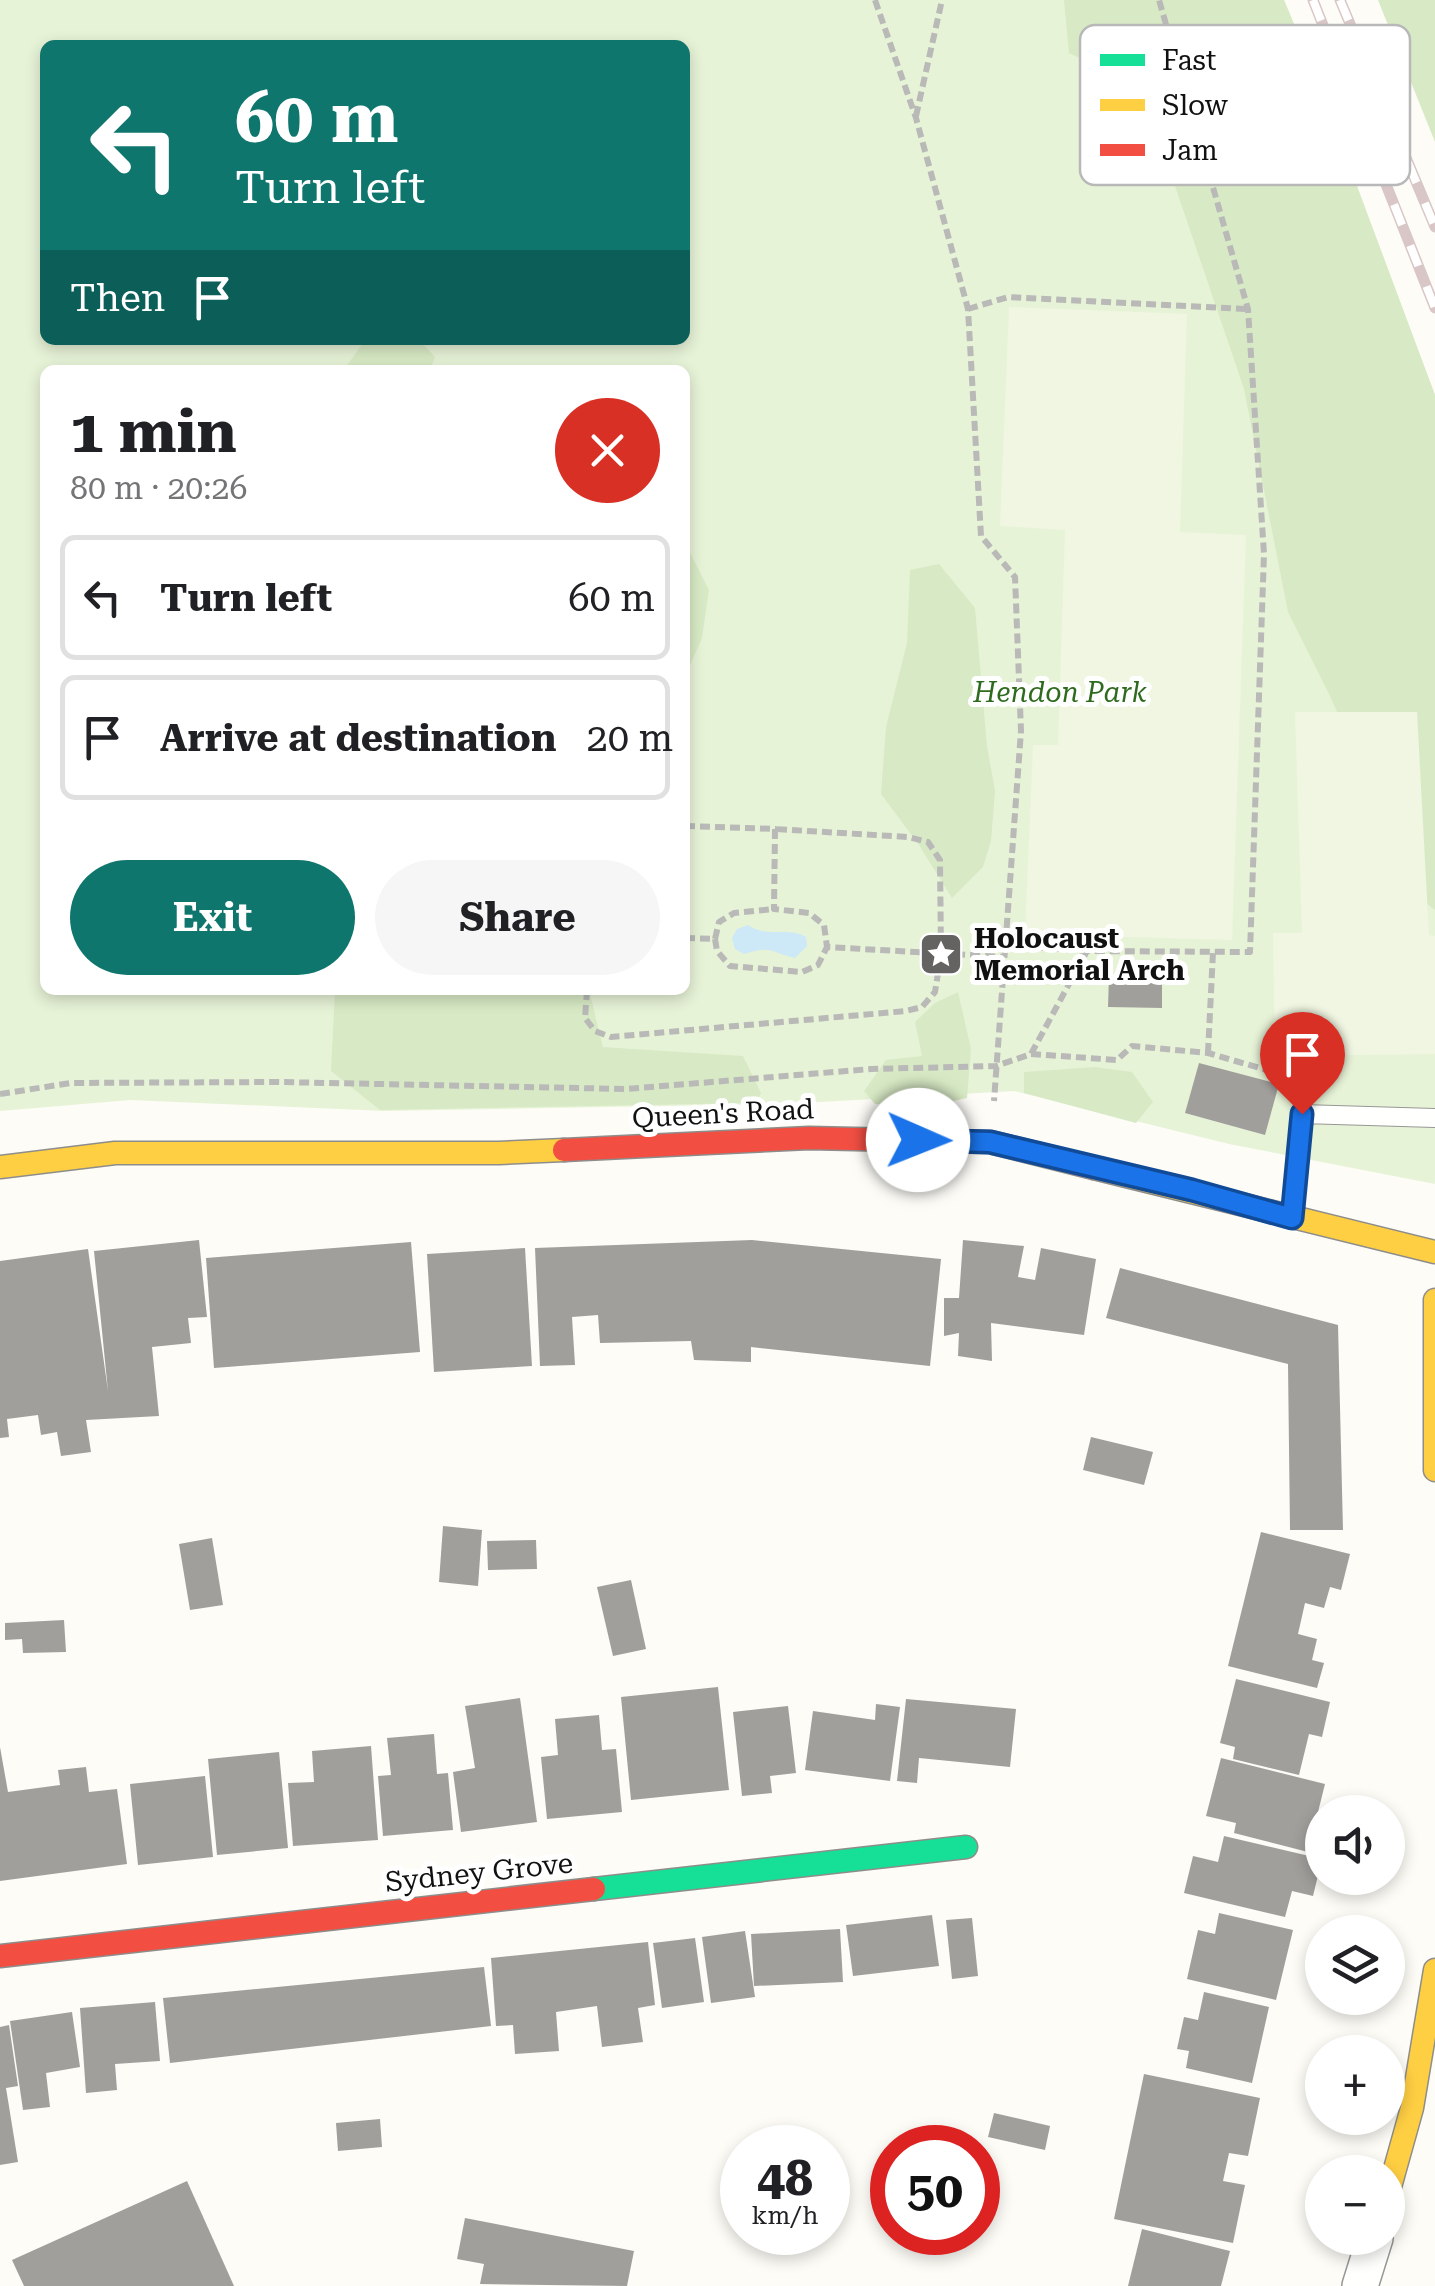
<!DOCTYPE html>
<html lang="en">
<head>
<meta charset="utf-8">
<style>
  :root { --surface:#fff; --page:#f6f6f6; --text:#202124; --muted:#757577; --line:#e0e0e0; --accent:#0f766e }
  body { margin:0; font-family:"Roboto Serif",serif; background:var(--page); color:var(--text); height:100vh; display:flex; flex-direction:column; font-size:38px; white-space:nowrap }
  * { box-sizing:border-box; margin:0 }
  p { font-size:32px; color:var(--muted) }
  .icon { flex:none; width:55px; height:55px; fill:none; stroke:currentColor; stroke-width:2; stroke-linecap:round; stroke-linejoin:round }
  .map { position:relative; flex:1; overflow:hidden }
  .details { position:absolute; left:40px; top:365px; width:650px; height:630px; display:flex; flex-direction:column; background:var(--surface); border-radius:15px; box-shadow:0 5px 15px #0003 }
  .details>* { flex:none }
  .hud { position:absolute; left:40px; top:40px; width:650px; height:305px; border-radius:15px; box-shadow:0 5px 15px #0003; background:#0f766e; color:#fff; overflow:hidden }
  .fabs { position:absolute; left:1305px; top:1795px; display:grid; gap:20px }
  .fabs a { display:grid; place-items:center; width:100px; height:100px; border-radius:50%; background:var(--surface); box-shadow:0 5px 15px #0003; font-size:50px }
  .speed { position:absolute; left:720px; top:2125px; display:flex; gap:20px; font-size:50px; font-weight:700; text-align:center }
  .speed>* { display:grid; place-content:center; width:130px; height:130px; border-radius:50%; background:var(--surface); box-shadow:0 5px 15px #0003; line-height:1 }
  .speed small { font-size:25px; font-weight:400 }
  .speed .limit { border:15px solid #d22; background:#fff; color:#111 }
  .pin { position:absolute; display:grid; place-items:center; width:85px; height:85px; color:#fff; margin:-102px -42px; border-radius:50% 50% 50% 0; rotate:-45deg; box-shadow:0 0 10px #0007 }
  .pin .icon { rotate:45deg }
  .me { position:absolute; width:110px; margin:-55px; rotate:91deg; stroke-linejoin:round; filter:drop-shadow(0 0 8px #0008) }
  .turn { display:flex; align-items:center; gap:35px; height:210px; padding:0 30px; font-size:45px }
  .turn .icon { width:130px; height:130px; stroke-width:2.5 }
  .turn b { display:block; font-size:70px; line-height:85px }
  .then { display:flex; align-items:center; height:95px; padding:0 30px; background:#0003; gap:20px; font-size:38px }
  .round { display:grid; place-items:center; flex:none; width:105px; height:105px; border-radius:52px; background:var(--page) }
  .head { display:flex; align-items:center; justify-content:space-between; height:170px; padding:0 30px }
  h1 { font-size:60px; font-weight:700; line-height:75px }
  .action { display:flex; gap:20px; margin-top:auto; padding:20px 30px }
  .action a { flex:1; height:115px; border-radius:60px; background:var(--accent); color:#fff; font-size:40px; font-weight:700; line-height:115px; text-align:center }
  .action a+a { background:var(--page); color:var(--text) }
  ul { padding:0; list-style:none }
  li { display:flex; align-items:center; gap:30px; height:125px; margin:0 20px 15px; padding:0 10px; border:5px solid var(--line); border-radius:15px }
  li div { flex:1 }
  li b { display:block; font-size:38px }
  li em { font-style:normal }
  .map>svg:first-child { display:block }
  .green { fill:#e7f3d7; fill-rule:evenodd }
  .forest { fill:#d8eac5 }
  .pitch { fill:#f0f6e1 }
  .water { fill:#cde8f7 }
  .building { fill:#a19f9c }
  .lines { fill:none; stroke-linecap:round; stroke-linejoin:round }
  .lane-casing { stroke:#979795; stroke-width:20 }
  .street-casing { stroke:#979795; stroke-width:38 }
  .fast-casing { stroke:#8e8d8b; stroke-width:25 }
  .slow-casing { stroke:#8e8d8b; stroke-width:25 }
  .jam-casing { stroke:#8e8d8b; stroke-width:25 }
  .path { stroke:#b9b9b8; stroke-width:6; stroke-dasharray:10 5; stroke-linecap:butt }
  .lane { stroke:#fffffe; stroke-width:18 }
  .street { stroke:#fffffe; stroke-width:35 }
  .fast { stroke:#16e098; stroke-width:22 }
  .slow { stroke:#ffcf43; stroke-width:22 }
  .jam { stroke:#f24e42; stroke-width:22 }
  .rail-casing { stroke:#d9c6c7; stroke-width:11 }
  .rail { stroke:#fff; stroke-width:8; stroke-dasharray:22; stroke-linecap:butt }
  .route-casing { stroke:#114b97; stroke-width:25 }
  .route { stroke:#1a73e8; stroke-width:18 }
  .labels { text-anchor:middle; stroke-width:10; stroke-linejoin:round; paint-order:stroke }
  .park-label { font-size:28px; font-style:italic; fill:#2f6b1f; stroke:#fff }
  .poi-label { font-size:28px; font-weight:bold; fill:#111; stroke:#fff; text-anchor:start }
  .street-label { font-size:28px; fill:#111; stroke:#fff }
  .key { fill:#fff; stroke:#b8b8b8; stroke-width:2.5 }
  .key-label { font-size:28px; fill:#111 }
</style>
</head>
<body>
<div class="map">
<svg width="1435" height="2286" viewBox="0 0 1435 2286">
  <rect width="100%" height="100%" fill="#fdfcf7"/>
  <path class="green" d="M 0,0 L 1284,0 L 1317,79 L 1435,395 L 1435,1184 L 1229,1144 L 1014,1091 L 785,1104 L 384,1111 L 130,1100 L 0,1111 ZM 45,45 L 685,45 L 685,340 L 45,340 ZM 45,370 L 685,370 L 685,990 L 45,990 Z"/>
  <g class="forest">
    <path d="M 1064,0 L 1284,0 L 1317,79 L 1435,395 L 1435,910 L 1419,898 L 1330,696 L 1288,612 L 1244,389 L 1158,136 L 1108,72 L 1069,53 Z"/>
    <path d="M 1378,0 L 1435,0 L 1435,142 Z"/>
    <path d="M 365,340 L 419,340 L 435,357 L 430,370 L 344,370 Z"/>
    <path d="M 685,543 L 709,590 L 702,638 L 687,672 Z"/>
    <path d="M 939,564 L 975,608 L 987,746 L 995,791 L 991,841 L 983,867 L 952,898 L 919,845 L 881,794 L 886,727 L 907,643 L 910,570 Z"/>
    <path d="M 335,990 L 589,990 L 603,1047 L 743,1056 L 761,1093 L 757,1103 L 380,1110 L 331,1071 Z"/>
    <path d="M 958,992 L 971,1049 L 967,1098 L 930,1106 L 875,1104 L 864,1091 L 886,1060 L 922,1056 L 915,1022 L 935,1003 Z"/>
    <path d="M 1095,1067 L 1132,1072 L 1153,1102 L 1136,1123 L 1024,1093 L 1024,1072 Z"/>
  </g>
  <g class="pitch">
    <path d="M 1009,307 L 1187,314 L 1180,532 L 1246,535 L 1232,940 L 1025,934 L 1033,745 L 1058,745 L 1065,530 L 1000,526 Z"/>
    <path d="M 1295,712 L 1417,712 L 1429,935 L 1435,936 L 1435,1054 L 1275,1056 L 1273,933 L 1302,933 Z"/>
  </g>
  <path class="water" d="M 748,925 C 768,939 787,926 806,937 L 807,946 L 795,958 C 769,952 773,945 744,954 L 735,949 L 732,938 L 737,929 Z"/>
  <g class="building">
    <path d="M 1109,976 L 1162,976 L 1162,1008 L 1108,1007 Z"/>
    <path d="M 1199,1063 L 1279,1084 L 1265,1135 L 1185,1113 Z"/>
    <path d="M 199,1240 L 207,1317 L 188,1318 L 191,1343 L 152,1347 L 159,1416 L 86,1420 L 91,1452 L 61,1456 L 57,1432 L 41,1435 L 38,1415 L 7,1419 L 9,1437 L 0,1438 L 0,1261 L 88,1249 L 108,1391 L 94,1251 Z"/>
    <path d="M 752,1240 L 941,1259 L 930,1366 L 751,1347 L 751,1362 L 694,1360 L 691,1341 L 600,1343 L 598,1315 L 572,1317 L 575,1365 L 540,1366 L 535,1248 Z"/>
    <path d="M 963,1240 L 1024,1246 L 1018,1277 L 1035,1280 L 1041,1248 L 1096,1259 L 1084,1335 L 991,1323 L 992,1361 L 958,1356 L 959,1333 L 944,1336 L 944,1298 L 959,1298 Z"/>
    <path d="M 411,1242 L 420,1352 L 214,1368 L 206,1258 Z"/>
    <path d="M 525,1248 L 532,1366 L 434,1372 L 427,1254 Z"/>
    <path d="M 1120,1268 L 1338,1325 L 1343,1530 L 1290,1530 L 1288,1364 L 1106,1318 Z"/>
    <path d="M 1091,1437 L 1153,1452 L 1144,1485 L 1083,1470 Z"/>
    <path d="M 443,1526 L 482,1530 L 478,1586 L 439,1582 Z"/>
    <path d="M 1261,1532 L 1350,1554 L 1341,1590 L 1330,1587 L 1324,1608 L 1305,1603 L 1298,1634 L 1317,1639 L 1312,1660 L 1324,1663 L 1317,1688 L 1228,1666 Z"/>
    <path d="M 212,1538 L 223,1605 L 190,1610 L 179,1544 Z"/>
    <path d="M 536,1540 L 537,1569 L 488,1570 L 487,1541 Z"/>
    <path d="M 631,1580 L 646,1649 L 613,1656 L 597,1587 Z"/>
    <path d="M 64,1620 L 66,1652 L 23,1653 L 22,1639 L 5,1640 L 5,1623 Z"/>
    <path d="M 1236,1679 L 1330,1702 L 1322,1737 L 1309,1734 L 1299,1775 L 1233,1759 L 1235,1747 L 1220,1743 Z"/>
    <path d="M 718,1687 L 729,1790 L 631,1800 L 621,1697 Z"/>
    <path d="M 520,1698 L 537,1822 L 461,1832 L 453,1772 L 475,1768 L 465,1706 Z"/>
    <path d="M 906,1699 L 1016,1709 L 1010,1767 L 919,1758 L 917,1783 L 897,1781 Z"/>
    <path d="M 876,1704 L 900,1707 L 890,1781 L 805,1770 L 813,1711 L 875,1720 Z"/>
    <path d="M 788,1706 L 796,1773 L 770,1776 L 772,1793 L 742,1796 L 733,1712 Z"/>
    <path d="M 599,1715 L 602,1750 L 616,1749 L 622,1812 L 547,1819 L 541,1757 L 558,1755 L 555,1719 Z"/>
    <path d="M 434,1734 L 437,1774 L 448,1773 L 453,1830 L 383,1836 L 378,1776 L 391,1775 L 387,1738 Z"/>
    <path d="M 371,1746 L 378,1840 L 293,1846 L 288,1783 L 314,1782 L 312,1751 Z"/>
    <path d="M 0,1747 L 8,1792 L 60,1785 L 58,1770 L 86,1767 L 89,1792 L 117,1789 L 127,1864 L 0,1881 Z"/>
    <path d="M 279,1752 L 288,1848 L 217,1855 L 208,1759 Z"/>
    <path d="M 1221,1758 L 1325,1784 L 1308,1852 L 1234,1833 L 1236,1823 L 1206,1816 Z"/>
    <path d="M 205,1776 L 213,1857 L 138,1865 L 130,1784 Z"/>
    <path d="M 1224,1836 L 1322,1859 L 1313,1896 L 1292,1891 L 1285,1917 L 1184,1893 L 1193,1856 L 1218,1862 Z"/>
    <path d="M 1219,1913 L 1293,1930 L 1276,2000 L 1187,1979 L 1198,1930 L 1215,1934 Z"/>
    <path d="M 932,1915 L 939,1966 L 853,1976 L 846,1925 Z"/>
    <path d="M 972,1918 L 978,1976 L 952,1979 L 946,1920 Z"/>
    <path d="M 840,1929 L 843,1982 L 754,1986 L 751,1934 Z"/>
    <path d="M 745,1931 L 755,1997 L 711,2003 L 702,1937 Z"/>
    <path d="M 695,1938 L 704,2002 L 662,2008 L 653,1943 Z"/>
    <path d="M 648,1942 L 655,2005 L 638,2008 L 643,2042 L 602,2047 L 597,2006 L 556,2012 L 559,2051 L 515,2054 L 513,2025 L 496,2026 L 491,1958 Z"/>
    <path d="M 484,1967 L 491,2026 L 170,2063 L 163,1998 Z"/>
    <path d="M 1204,1992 L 1269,2007 L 1252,2083 L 1186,2068 L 1189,2051 L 1177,2049 L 1184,2017 L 1198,2020 Z"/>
    <path d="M 155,2002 L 160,2061 L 115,2064 L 117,2090 L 86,2093 L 80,2008 Z"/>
    <path d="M 72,2012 L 80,2067 L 46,2073 L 50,2107 L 23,2110 L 10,2021 Z"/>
    <path d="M 9,2025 L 18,2086 L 6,2088 L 18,2162 L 0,2165 L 0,2027 Z"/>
    <path d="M 1144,2074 L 1260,2098 L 1248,2156 L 1229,2153 L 1223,2181 L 1245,2185 L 1233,2243 L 1114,2219 Z"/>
    <path d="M 994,2113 L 1050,2126 L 1045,2150 L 988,2137 Z"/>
    <path d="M 380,2119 L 382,2147 L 338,2151 L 336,2123 Z"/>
    <path d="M 187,2181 L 234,2286 L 24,2286 L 12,2260 Z"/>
    <path d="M 465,2218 L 634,2251 L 627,2286 L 480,2284 L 484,2264 L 457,2259 Z"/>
    <path d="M 1142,2229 L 1230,2251 L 1221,2286 L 1128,2286 Z"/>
  </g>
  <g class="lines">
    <g class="lane-casing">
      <path id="lane" d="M 1292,1217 L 1302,1114 L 1435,1118"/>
    </g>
    <g class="street-casing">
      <path id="street" d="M 1360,2286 L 1375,2238"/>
    </g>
    <g class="fast-casing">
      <path id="fast" d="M 594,1889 L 966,1847"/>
    </g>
    <g class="slow-casing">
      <g id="slow">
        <path d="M 0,1167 L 115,1153 L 499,1153 L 564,1150"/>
        <path d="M 1094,1168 L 1435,1252"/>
        <path d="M 1435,1300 L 1435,1470"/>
        <path d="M 1388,2194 L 1412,2108 L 1435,1970"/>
      </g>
    </g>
    <g class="jam-casing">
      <g id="jam">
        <path d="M 564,1150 L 809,1138 L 990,1142 L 1094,1168"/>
        <path d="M 0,1956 L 594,1889"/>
      </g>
    </g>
    <g class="path">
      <path d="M 875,0 L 916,118 L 968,309 L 981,536 L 1015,577 L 1021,731 L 994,1101"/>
      <path d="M 916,116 L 942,0"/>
      <path d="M 968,309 L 1008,297 L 1248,309"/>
      <path d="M 685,826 L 775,829 L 774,909 L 809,913 L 824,925 L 827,947 L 1004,957"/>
      <path d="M 685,938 L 715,939 L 719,922 L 734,913 L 774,909"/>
      <path d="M 715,939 L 717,951 L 730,966 L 802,972 L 818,965 L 827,947"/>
      <path d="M 1005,945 L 1087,951 L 1250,952 L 1264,554 L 1248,309 L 1159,0"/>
      <path d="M 587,990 L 585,1018 L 595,1031 L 611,1037 L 906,1011 L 922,1007 L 935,992 L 941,954 L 940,860 L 928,842 L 908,837 L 775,829"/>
      <path d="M 1208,1053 L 1213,952"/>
      <path d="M 1031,1054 L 1117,1060 L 1132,1046 L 1208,1053 L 1284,1075"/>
      <path d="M 0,1094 L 71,1083 L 279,1082 L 626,1089 L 871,1069 L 996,1066 L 1031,1054 L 1087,951"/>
    </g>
    <use href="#lane" class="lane"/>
    <use href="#street" class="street"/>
    <use href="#fast" class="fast"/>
    <use href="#slow" class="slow"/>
    <use href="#jam" class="jam"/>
    <g class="rail-casing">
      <g id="rail">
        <path d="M 1313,0 L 1435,308"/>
        <path d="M 1340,0 L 1435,227"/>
      </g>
    </g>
    <use href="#rail" class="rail"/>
  </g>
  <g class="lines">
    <g class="route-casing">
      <path id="route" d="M 918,1140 L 990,1142 L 1192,1190 L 1292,1218 L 1302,1114"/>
    </g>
    <use href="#route" class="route"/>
  </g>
  <defs>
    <g id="sight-square" transform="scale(2.25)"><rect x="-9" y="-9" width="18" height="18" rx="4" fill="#646362" stroke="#fff"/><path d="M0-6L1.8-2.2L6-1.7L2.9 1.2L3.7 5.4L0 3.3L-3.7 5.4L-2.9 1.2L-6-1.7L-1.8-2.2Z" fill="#fff"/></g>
  </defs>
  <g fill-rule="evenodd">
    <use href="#sight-square" x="941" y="954"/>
  </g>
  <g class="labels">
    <g class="park-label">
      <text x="1060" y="702">Hendon Park</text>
    </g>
    <g class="poi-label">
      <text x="974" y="948">Holocaust<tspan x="974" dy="32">Memorial Arch</tspan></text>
    </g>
    <g class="street-label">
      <text transform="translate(723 1113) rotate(-3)" y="10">Queen's Road</text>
      <text transform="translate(479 1872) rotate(-6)" y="10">Sydney Grove</text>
    </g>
  </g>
  <rect x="1080" y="25" width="330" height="160" rx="15" class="key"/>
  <rect x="1100" y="54" width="45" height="12" fill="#16e098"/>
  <rect x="1100" y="99" width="45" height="12" fill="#ffcf43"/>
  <rect x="1100" y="144" width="45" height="12" fill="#f24e42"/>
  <g class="key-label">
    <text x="1162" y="70">Fast</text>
    <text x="1162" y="115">Slow</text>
    <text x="1162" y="160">Jam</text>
  </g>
</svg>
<div class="fabs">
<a><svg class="icon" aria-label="sound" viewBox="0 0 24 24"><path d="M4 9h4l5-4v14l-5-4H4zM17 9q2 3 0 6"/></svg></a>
<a><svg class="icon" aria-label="layers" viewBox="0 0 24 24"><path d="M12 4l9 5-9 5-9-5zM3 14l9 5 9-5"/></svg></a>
<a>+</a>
<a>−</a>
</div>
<div class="speed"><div>48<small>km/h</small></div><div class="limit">50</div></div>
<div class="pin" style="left:1302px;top:1114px;background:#d93025"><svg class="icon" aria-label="arrive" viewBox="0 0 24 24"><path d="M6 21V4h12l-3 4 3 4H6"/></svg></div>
<svg class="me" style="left:918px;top:1140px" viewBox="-20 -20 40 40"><circle r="19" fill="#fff"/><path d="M0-13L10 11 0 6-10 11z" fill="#1a73e8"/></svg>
<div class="hud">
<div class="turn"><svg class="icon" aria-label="left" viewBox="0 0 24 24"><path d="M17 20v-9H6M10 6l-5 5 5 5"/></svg><div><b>60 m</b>Turn left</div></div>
<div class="then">Then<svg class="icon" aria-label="arrive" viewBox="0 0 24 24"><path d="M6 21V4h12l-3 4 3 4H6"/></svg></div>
</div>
<section class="details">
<div class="head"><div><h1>1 min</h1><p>80 m · 20:26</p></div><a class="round" style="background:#d93025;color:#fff"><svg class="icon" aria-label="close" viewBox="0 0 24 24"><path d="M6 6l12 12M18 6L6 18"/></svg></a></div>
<ul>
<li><svg class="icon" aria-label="left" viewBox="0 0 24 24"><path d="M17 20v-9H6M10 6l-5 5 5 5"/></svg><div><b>Turn left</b></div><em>60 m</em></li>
<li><svg class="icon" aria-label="arrive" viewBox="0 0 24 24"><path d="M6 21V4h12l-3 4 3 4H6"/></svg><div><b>Arrive at destination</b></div><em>20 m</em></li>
</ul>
<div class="action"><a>Exit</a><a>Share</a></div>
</section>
</div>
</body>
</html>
